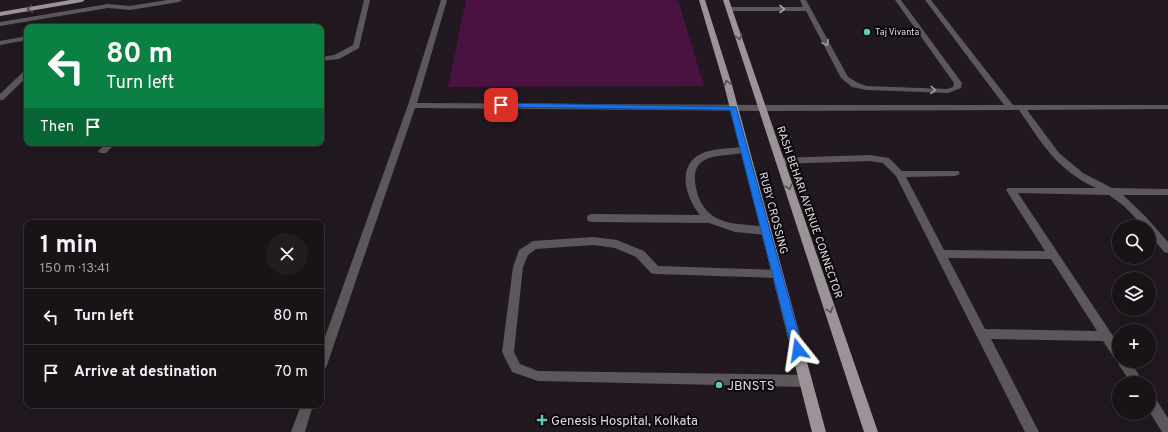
<!DOCTYPE html>
<html lang="en">
<head>
<meta charset="utf-8">
<style>
  :root { --surface:#191317; --page:#221c20; --text:#f1f3f6; --muted:#9f9ea1; --line:#373236 }
  body { margin:0; font-family:Overpass,sans-serif; background:var(--page); color:var(--text); height:100vh; display:flex; flex-direction:column; font-size:15px; white-space:nowrap }
  * { box-sizing:border-box; margin:0 }
  p { font-size:13px; color:var(--muted) }
  .icon { flex:none; width:22px; height:22px; fill:none; stroke:currentColor; stroke-width:2; stroke-linecap:round; stroke-linejoin:round }
  .map { position:relative; flex:1; overflow:hidden }
  .drawer { position:absolute; left:24px; top:220px; width:300px; height:188px; display:flex; flex-direction:column; background:var(--surface); border-radius:8px; box-shadow:0 4px 16px #0002,0 0 0 1px var(--line) }
  .drawer>* { flex:none }
  .top-card { position:absolute; left:24px; top:24px; width:300px; height:122px; border-radius:8px; box-shadow:0 4px 16px #0002,0 0 0 1px var(--line); background:#0b8043; color:#fff; overflow:hidden }
  .buttons { position:absolute; left:1112px; top:220px; display:grid; gap:8px }
  .buttons a { display:grid; place-items:center; width:44px; height:44px; border-radius:50%; background:var(--surface); box-shadow:0 4px 16px #0002,0 0 0 1px var(--line); font-size:20px }
  .pin { position:absolute; display:grid; place-items:center; width:34px; height:34px; color:#fff; margin:-17px; border-radius:8px; box-shadow:0 2px 6px #0006 }
  .me { position:absolute; width:44px; margin:-22px; rotate:345deg; stroke-linejoin:round; filter:drop-shadow(0 0 3px #0008) }
  .turn { display:flex; align-items:center; gap:14px; height:84px; padding:0 16px; font-size:18px }
  .turn .icon { width:52px; height:52px; stroke-width:2.5 }
  .turn b { display:block; font-size:28px; line-height:34px }
  .then { display:flex; align-items:center; height:38px; padding:0 16px; background:#0003; gap:8px; font-size:15px }
  .round { display:grid; place-items:center; flex:none; width:42px; height:42px; border-radius:21px; background:var(--page) }
  .head { display:flex; align-items:center; justify-content:space-between; height:68px; padding:0 16px }
  h1 { font-size:24px; font-weight:700; line-height:30px }
  ul { padding:0; list-style:none }
  li { display:flex; align-items:center; gap:12px; height:56px; padding:0 16px; border-top:1px solid var(--line) }
  li div { flex:1 }
  li b { display:block; font-size:15px }
  li em { font-style:normal }
  .map>svg:first-child { display:block }
  .green { fill:#4a1241 }
  .lines { fill:none; stroke-linecap:round; stroke-linejoin:round }
  .service { fill:#5b575a; fill-rule:evenodd }
  .minor { fill:#5b575a; fill-rule:evenodd }
  .primary { fill:#9c9399; fill-rule:evenodd }
  .oneway { stroke:#524c50 }
  .oneway2 { stroke:#a5a0a4 }
  .route { fill:#1a73e8; stroke:#114b97 }
  .poi-dot { fill:#5acebd; stroke:#080608; stroke-width:1.5 }
  .labels { text-anchor:middle; stroke-width:4; stroke-linejoin:round; paint-order:stroke }
  .far-poi-label { font-size:9px; fill:#e1dbe0; stroke:#080608; text-anchor:start }
  .street-label { font-size:11px; fill:#e1dbe0; stroke:#080608 }
  .near-poi-label { font-size:13px; fill:#e1dbe0; stroke:#080608; text-anchor:start }
</style>
</head>
<body>
<div class="map">
<svg width="1168" height="432" viewBox="0 0 1168 432">
  <rect width="100%" height="100%" fill="#21191f"/>
  <path class="green" d="M 466,0 L 678,0 L 704,86 L 448,87 Z"/>
  <g class="lines">
    <g class="service">
      <path d="M 364,0 L 370,0 L 359,48 L 339,59 L 321,61 L 321,57 L 334,55 L 353,45 Z"/>
      <path d="M 800,0 L 806,0 L 848,77 L 858,83 L 867,86 L 947,89 L 953,87 L 954,83 L 895,0 L 901,0 L 962,83 L 961,88 L 948,93 L 867,90 L 852,87 L 841,78 L 806,11 L 729,11 L 726,9 L 729,7 L 803,7 Z"/>
      <path d="M 27,36 L 27,40 L 0,45 L 0,41 Z"/>
      <path d="M 24,71 L 27,71 L 27,77 L 3,100 L 0,100 L 0,94 Z"/>
      <path d="M 107,143 L 116,143 L 106,153 L 100,153 L 98,151 Z"/>
      <path d="M 745,147 L 748,148 L 749,150 L 748,152 C 725,158 688,149 696,188 C 698,199 704,210 713,216 C 730,227 751,223 770,228 L 771,231 L 770,234 L 766,235 L 735,232 L 709,223 L 592,222 L 588,221 L 587,218 L 588,215 L 592,214 L 700,215 C 685,197 675,163 705,152 C 718,148 732,148 745,147 Z"/>
      <path d="M 593,237 L 617,240 L 644,251 L 658,266 L 777,270 L 781,271 L 782,274 L 781,277 L 777,278 L 655,274 L 651,273 L 636,257 L 615,248 L 593,245 L 536,249 L 528,255 L 523,267 L 514,352 L 520,364 L 538,371 L 806,375 L 810,377 L 812,381 L 810,385 L 806,387 L 538,381 L 512,372 L 502,352 L 513,267 L 519,250 L 533,241 Z"/>
    </g>
    <g class="minor">
      <path d="M 167,0 L 182,0 L 179,2 L 130,10 L 108,8 L 0,26 L 0,22 L 108,4 L 130,6 Z"/>
      <path d="M 441,0 L 447,0 L 417,103 L 762,105 L 1004,105 L 925,0 L 931,0 L 1013,105 L 1168,105 L 1168,109 L 1027,110 L 1059,153 L 1083,173 L 1112,188 L 1168,189 L 1168,195 L 1123,195 L 1145,216 L 1168,242 L 1168,253 L 1164,252 L 1149,233 L 1149,227 L 1144,227 L 1124,206 L 1109,195 L 1018,193 L 1119,345 L 1119,361 L 1130,361 L 1144,383 L 1131,383 L 1119,365 L 1118,360 L 1115,359 L 1103,341 L 991,339 L 1039,432 L 1025,432 L 896,176 L 883,163 L 869,161 L 780,164 L 775,161 L 780,158 L 869,155 L 889,158 L 902,171 L 958,171 L 960,173 L 958,175 L 955,176 L 906,177 L 944,250 L 1045,251 L 1006,190 L 1008,188 L 1096,188 C 1056,169 1043,145 1019,110 L 762,111 L 415,108 L 327,365 L 325,369 L 321,370 L 321,348 L 408,105 ZM 948,258 L 1051,259 L 1097,331 L 985,329 Z"/>
      <path d="M 1149,394 L 1154,396 L 1168,418 L 1168,432 L 1162,432 L 1149,411 Z"/>
      <path d="M 301,405 L 313,405 L 305,432 L 291,432 Z"/>
    </g>
    <g class="primary">
      <path d="M 70,0 L 85,0 L 82,2 L 0,16 L 0,12 Z"/>
      <path d="M 699,0 L 705,0 L 732,85 L 826,432 L 812,432 L 724,85 Z"/>
      <path d="M 723,0 L 729,0 L 878,432 L 864,432 Z"/>
    </g>
  </g>
  <defs><path id="oneway-chevron" d="M-2-3.5L2.5 0L-2 3.5" fill="none" stroke-width="1.6" stroke-linecap="round" stroke-linejoin="round"/></defs>
  <g class="oneway">
    <use href="#oneway-chevron" transform="translate(30 9) rotate(170)"/>
    <use href="#oneway-chevron" transform="translate(739 37) rotate(72)"/>
    <use href="#oneway-chevron" transform="translate(727 83) rotate(-105)"/>
    <use href="#oneway-chevron" transform="translate(789 187) rotate(71)"/>
    <use href="#oneway-chevron" transform="translate(830 310) rotate(71)"/>
  </g>
  <g class="oneway2">
    <use href="#oneway-chevron" transform="translate(782 9)"/>
    <use href="#oneway-chevron" transform="translate(826 43) rotate(62)"/>
    <use href="#oneway-chevron" transform="translate(933 90) rotate(2)"/>
  </g>
  <path class="route" d="M 501,103 L 736,107 L 803,350 L 802,354 L 798,355 L 794,354 L 792,350 L 730,110 L 498,107 L 497,105 Z"/>
  <g class="poi-dot">
    <circle cx="867" cy="32" r="4"/>
    <circle cx="719" cy="385" r="4"/>
    <path d="M540 414h4v4h4v4h-4v4h-4v-4h-4v-4h4z"/>
  </g>
  <g class="labels">
    <g class="far-poi-label">
      <text x="875" y="35">Taj Vivanta</text>
    </g>
    <g class="street-label">
      <text transform="translate(810 212) rotate(71)" y="4">RASH BEHARI AVENUE CONNECTOR</text>
      <text transform="translate(774 213) rotate(75)" y="4">RUBY CROSSING</text>
    </g>
    <g class="near-poi-label">
      <text x="727" y="390">JBNSTS</text>
      <text x="551" y="425">Genesis Hospital, Kolkata</text>
    </g>
  </g>
</svg>
<div class="buttons">
<a><svg class="icon" aria-label="search" viewBox="0 0 24 24"><circle cx="10" cy="10" r="6"/><path d="M15 15l6 6"/></svg></a>
<a><svg class="icon" aria-label="layers" viewBox="0 0 24 24"><path d="M12 4l9 5-9 5-9-5zM3 14l9 5 9-5"/></svg></a>
<a>+</a>
<a>−</a>
</div>
<div class="pin" style="left:501px;top:105px;background:#d93025"><svg class="icon" aria-label="arrive" viewBox="0 0 24 24"><path d="M6 21V4h12l-3 4 3 4H6"/></svg></div>
<svg class="me" style="left:798px;top:350px" viewBox="-20 -20 40 40"><path d="M0-17L14 15 0 8-14 15z" fill="#1a73e8" stroke="#fff" stroke-width="4"/></svg>
<div class="top-card">
<div class="turn"><svg class="icon" aria-label="left" viewBox="0 0 24 24"><path d="M17 20v-9H6M10 6l-5 5 5 5"/></svg><div><b>80 m</b>Turn left</div></div>
<div class="then">Then<svg class="icon" aria-label="arrive" viewBox="0 0 24 24"><path d="M6 21V4h12l-3 4 3 4H6"/></svg></div>
</div>
<section class="drawer">
<div class="head"><div><h1>1 min</h1><p>150 m · 13:41</p></div><a class="round"><svg class="icon" aria-label="close" viewBox="0 0 24 24"><path d="M6 6l12 12M18 6L6 18"/></svg></a></div>
<ul>
<li><svg class="icon" aria-label="left" viewBox="0 0 24 24"><path d="M17 20v-9H6M10 6l-5 5 5 5"/></svg><div><b>Turn left</b></div><em>80 m</em></li>
<li><svg class="icon" aria-label="arrive" viewBox="0 0 24 24"><path d="M6 21V4h12l-3 4 3 4H6"/></svg><div><b>Arrive at destination</b></div><em>70 m</em></li>
</ul>
</section>
</div>
</body>
</html>
